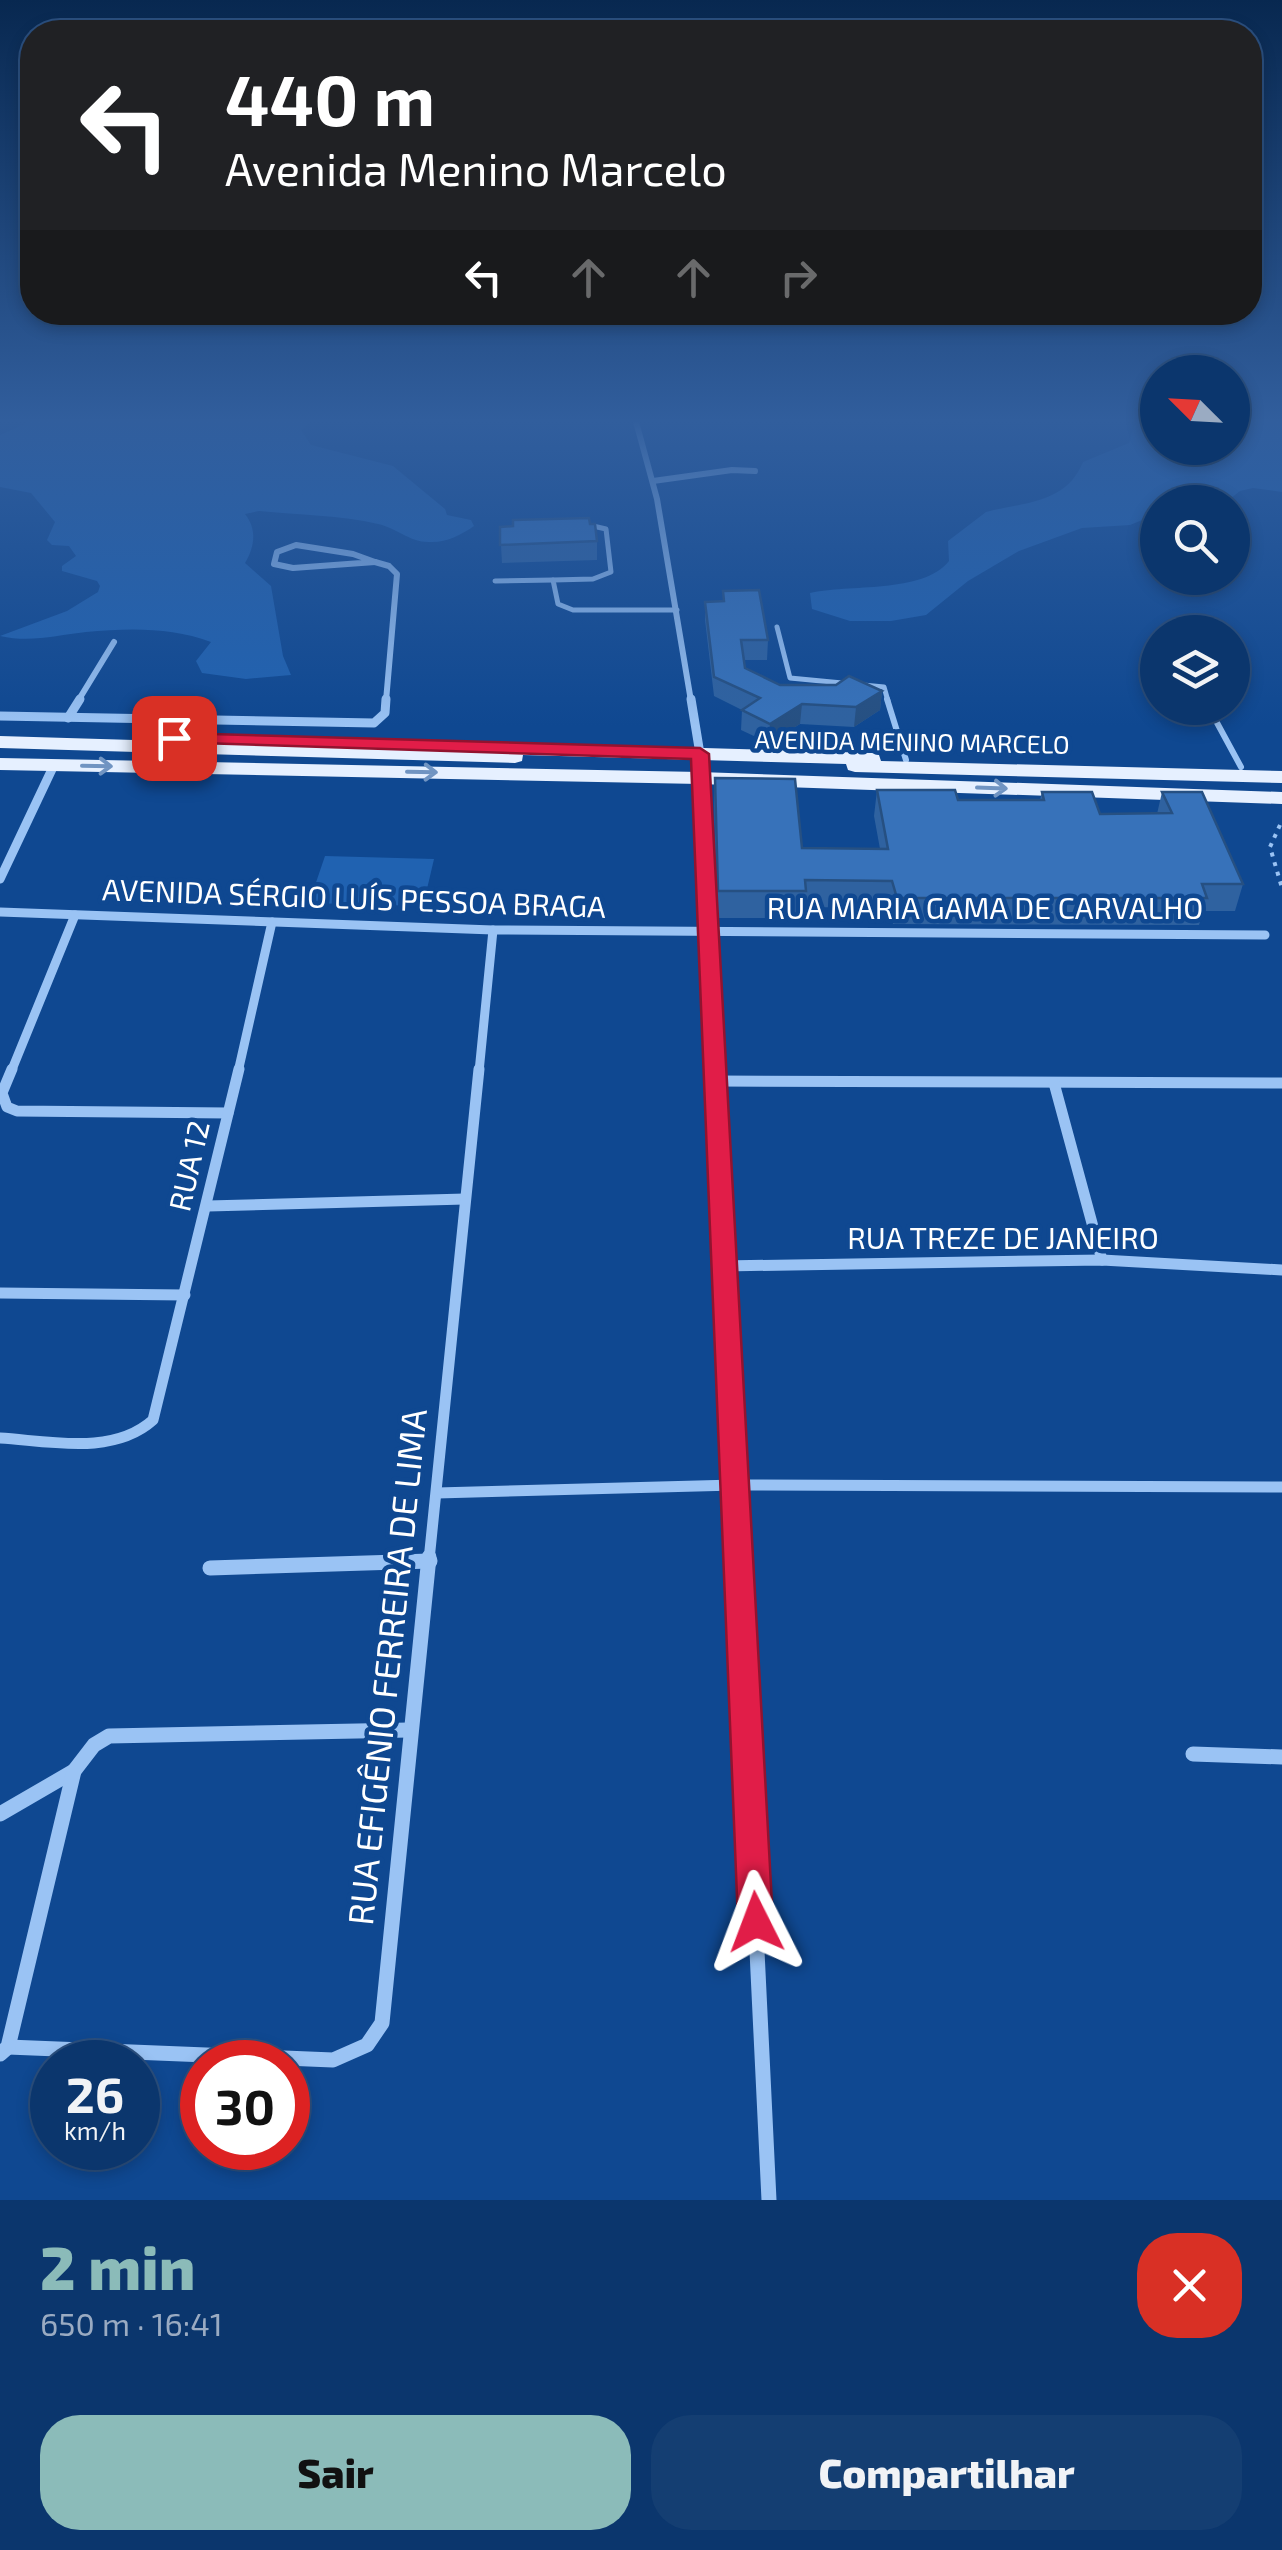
<!DOCTYPE html>
<html lang="pt">
<head>
<meta charset="utf-8">
<style>
  :root { --surface:#0b366d; --page:#143e72; --text:#f1f3f6; --muted:#9aabc2; --line:#2b5080; --accent:#8bbbb9 }
  body { margin:0; font-family:"Exo 2",sans-serif; background:var(--page); color:var(--text); height:100vh; display:flex; flex-direction:column; font-size:38px; white-space:nowrap }
  * { box-sizing:border-box; margin:0 }
  p { font-size:32px; color:var(--muted) }
  .icon { flex:none; width:55px; height:55px; fill:none; stroke:currentColor; stroke-width:2; stroke-linecap:round; stroke-linejoin:round }
  .map { position:relative; height:2200px; overflow:hidden }
  .details { display:flex; flex-direction:column; background:var(--surface); flex:1 }
  .details>* { flex:none }
  .banner { position:absolute; left:20px; top:20px; width:1242px; height:305px; border-radius:40px; box-shadow:0 5px 15px #0003,0 0 0 2px var(--line); background:#202124; color:#fff; overflow:hidden }
  .needle { width:65px; rotate:294deg }
  .buttons { position:absolute; left:1140px; top:355px; display:grid; gap:20px }
  .buttons a { display:grid; place-items:center; width:110px; height:110px; border-radius:50%; background:var(--surface); box-shadow:0 5px 15px #0003,0 0 0 2px var(--line); font-size:50px }
  .speed { position:absolute; left:30px; top:2040px; display:flex; gap:20px; font-size:50px; font-weight:700; text-align:center }
  .speed>* { display:grid; place-content:center; width:130px; height:130px; border-radius:50%; background:var(--surface); box-shadow:0 5px 15px #0003,0 0 0 2px var(--line); line-height:1 }
  .speed small { font-size:25px; font-weight:400 }
  .speed .limit { border:15px solid #d22; background:#fff; color:#111 }
  .pin { position:absolute; display:grid; place-items:center; width:85px; height:85px; color:#fff; margin:-42px; border-radius:20px; box-shadow:0 5px 15px #0006 }
  .me { position:absolute; width:110px; margin:-55px; rotate:357deg; stroke-linejoin:round; filter:drop-shadow(0 0 8px #0008) }
  .turn { display:flex; align-items:center; gap:35px; height:210px; padding:0 40px; font-size:45px }
  .turn .icon { width:130px; height:130px; stroke-width:2.5 }
  .turn b { display:block; font-size:70px; line-height:85px }
  .lanes { display:flex; align-items:center; height:95px; padding:0 40px; background:#0003; justify-content:center; gap:50px; direction:ltr }
  .lanes .off { opacity:.35 }
  .round { display:grid; place-items:center; flex:none; width:105px; height:105px; border-radius:40px; background:var(--page) }
  .headline { display:flex; align-items:center; justify-content:space-between; height:170px; padding:0 40px }
  h1 { font-size:60px; font-weight:800; line-height:75px; color:var(--accent) }
  .button { display:flex; gap:20px; margin-top:auto; padding:20px 40px }
  .button a { flex:1; height:115px; border-radius:40px; background:var(--accent); color:#111; font-size:40px; font-weight:800; line-height:115px; text-align:center }
  .button a+a { background:var(--page); color:var(--text) }
  .map>svg:first-child { display:block }
  .green { fill:#2062b1 }
  .lines { fill:none; stroke-linecap:round; stroke-linejoin:round }
  .path { stroke:#9ac3f4; stroke-width:4; stroke-dasharray:4 6; stroke-linecap:butt }
  .service-far1 { stroke:#9ac3f4; stroke-width:5 }
  .service { stroke:#9ac3f4; stroke-width:6 }
  .minor-far3 { stroke:#9ac3f4; stroke-width:6 }
  .minor-far2 { stroke:#9ac3f4; stroke-width:9 }
  .minor-far1 { stroke:#9ac3f4; stroke-width:11 }
  .minor { stroke:#9ac3f4; stroke-width:15 }
  .primary { fill:#e6f0ff; fill-rule:evenodd }
  .wall { fill:#2f62a0 }
  .shaded-wall { fill:#265082 }
  .building { fill:#3772ba; stroke:#265082; stroke-width:2.5 }
  .oneway { stroke:#7094c2 }
  .route { fill:#e11d48; stroke:#92132f; stroke-width:2.5 }
  .labels { text-anchor:middle; stroke-width:9; stroke-linejoin:round; paint-order:stroke }
  .far-street-label { font-size:25px; fill:#fff; stroke:#0f4891 }
  .street-label { font-size:30px; fill:#fff; stroke:#0f4891 }
  .near-street-label { font-size:35px; fill:#fff; stroke:#0f4891 }
</style>
</head>
<body>
<div class="map">
<svg width="1282" height="2200" viewBox="0 0 1282 2200">
  <rect width="100%" height="100%" fill="#0f4891"/>
  <g class="green">
    <path d="M 24,418 L 315,418 L 301,430 L 311,445 L 393,466 L 445,509 L 447,515 L 471,520 L 474,526 C 461,535 446,543 429,542 C 409,542 397,528 378,524 C 341,515 298,515 259,511 L 245,514 C 257,529 255,546 245,563 L 271,586 L 283,656 L 291,675 L 246,679 L 202,673 L 196,661 L 211,642 C 171,627 129,628 86,632 C 57,635 31,643 0,636 L 67,611 L 98,592 L 100,586 L 97,581 L 62,571 L 62,566 L 76,556 L 69,546 L 52,545 L 47,540 L 55,522 L 31,493 L 0,487 L 0,435 L 27,423 Z"/>
    <path d="M 1136,418 L 1157,418 L 1158,448 L 1232,448 L 1233,418 L 1282,418 L 1282,492 L 1253,488 L 1240,491 L 1226,502 L 1158,502 L 1157,514 L 1130,525 L 1082,528 L 1019,551 L 968,581 L 926,615 L 891,621 L 850,621 L 812,609 L 810,593 C 848,584 923,594 949,561 L 948,541 L 986,512 C 1024,502 1066,504 1083,462 L 1129,443 Z"/>
    <path d="M 325,856 L 434,859 L 423,906 L 309,903 Z"/>
  </g>
  <g class="lines">
    <path class="path" d="M 1280,825 L 1270,847 L 1282,888"/>
    <g class="service-far1">
      <path d="M 580,523 L 606,529 L 611,572 L 593,579 L 553,580 L 558,604 L 573,610 L 677,610"/>
      <path d="M 495,581 L 553,580"/>
      <path d="M 777,627 L 790,678 L 884,687 L 888,701"/>
    </g>
    <g class="service">
      <path d="M 887,699 L 906,760"/>
      <path d="M 1209,708 L 1241,767"/>
    </g>
    <g class="minor-far3">
      <path d="M 635,418 L 657,499 L 691,701"/>
      <path d="M 653,481 L 732,470 L 755,471"/>
      <path d="M 296,545 L 353,554 L 375,562 L 293,568 L 274,564 L 277,552 Z"/>
      <path d="M 375,562 L 389,566 L 397,574 L 386,701"/>
      <path d="M 78,701 L 114,642"/>
    </g>
    <g class="minor-far2">
      <path d="M 691,699 L 700,754 L 715,1072"/>
      <path d="M 0,716 L 374,723 L 385,713 L 386,699"/>
      <path d="M 68,718 L 80,699"/>
      <path d="M 0,879 L 54,765"/>
      <path d="M 0,912 L 493,930 L 1265,935"/>
      <path d="M 11,1072 L 75,915"/>
      <path d="M 238,1072 L 272,922"/>
      <path d="M 479,1072 L 493,930"/>
    </g>
    <g class="minor-far1">
      <path d="M 12,1069 L 2,1093 L 7,1107 L 17,1111 L 228,1113"/>
      <path d="M 715,1069 L 738,1560"/>
      <path d="M 716,1081 L 1282,1083"/>
      <path d="M 1054,1083 L 1102,1260"/>
      <path d="M 208,1206 L 465,1199"/>
      <path d="M 723,1266 L 1102,1260 L 1282,1270"/>
      <path d="M 0,1293 L 185,1295"/>
      <path d="M 0,1438 C 49,1441 113,1456 153,1420 L 239,1069"/>
      <path d="M 437,1493 L 735,1485 L 1282,1487"/>
      <path d="M 429,1560 L 479,1069"/>
    </g>
    <g class="minor">
      <path d="M 738,1557 L 769,2200"/>
      <path d="M 210,1568 L 430,1561"/>
      <path d="M 1193,1754 L 1282,1757"/>
      <path d="M 0,1814 L 74,1771"/>
      <path d="M 8,2047 L 333,2060 L 367,2045 L 382,2023 L 429,1557"/>
      <path d="M 0,2054 L 8,2047 L 74,1771 L 94,1745 L 109,1736 L 409,1730"/>
    </g>
    <g class="primary">
      <path d="M 172,715 L 217,735 L 217,743 L 489,750 L 490,744 L 497,742 L 872,753 L 879,755 L 881,761 L 1282,771 L 1282,783 L 855,772 L 848,770 L 846,764 L 523,755 L 522,761 L 515,763 L 0,748 L 0,736 L 201,742 L 165,725 L 165,717 Z"/>
      <path d="M 0,758 L 700,772 L 1282,792 L 1282,804 L 700,784 L 0,770 Z"/>
    </g>
  </g>
  <g class="wall">
    <path d="M 500,527 L 597,541 L 597,560 L 502,563 Z"/>
    <path d="M 723,591 L 768,640 L 767,660 L 744,660 L 745,668 L 780,685 L 882,691 L 880,710 L 854,727 L 800,724 L 769,743 L 741,730 L 742,710 L 714,696 L 705,620 L 705,602 L 723,601 Z"/>
    <path d="M 715,778 L 802,848 L 880,849 L 874,816 L 877,790 L 958,800 L 1040,800 L 1042,792 L 1100,814 L 1157,814 L 1162,792 L 1243,884 L 1235,911 L 1203,911 L 1199,925 L 893,924 L 889,908 L 805,907 L 804,918 L 717,918 L 714,804 Z"/>
  </g>
  <g class="shaded-wall">
    <path d="M 882,691 L 880,710 L 854,727 L 856,707 Z"/>
    <path d="M 802,704 L 800,724 L 769,743 L 770,724 Z"/>
  </g>
  <g class="building">
    <path d="M 589,518 L 590,524 L 595,524 L 597,541 L 500,545 L 500,527 L 513,526 L 513,520 Z"/>
    <path d="M 759,590 L 768,640 L 741,640 L 745,668 L 780,685 L 836,685 L 849,676 L 882,691 L 856,707 L 802,704 L 770,724 L 742,710 L 760,698 L 714,677 L 705,602 L 724,601 L 723,591 Z"/>
    <path d="M 715,778 L 795,779 L 802,848 L 888,849 L 877,790 L 955,790 L 958,800 L 1044,800 L 1042,792 L 1092,792 L 1100,814 L 1172,813 L 1162,792 L 1202,792 L 1243,884 L 1202,884 L 1207,898 L 897,898 L 892,881 L 805,880 L 806,891 L 718,891 Z"/>
  </g>
  <defs><path id="oneway-shaft" d="M-6 0H5M1.5-3L5.5 0L1.5 3" fill="none" stroke-width="1.6" stroke-linecap="round" stroke-linejoin="round" transform="scale(2.5)"/></defs>
  <g class="oneway">
    <use href="#oneway-shaft" transform="translate(97 766) rotate(1)"/>
    <use href="#oneway-shaft" transform="translate(422 772) rotate(1)"/>
    <use href="#oneway-shaft" transform="translate(992 788) rotate(2)"/>
  </g>
  <linearGradient id="sky" x2="0" y2="1"><stop stop-color="#082850"/><stop offset="0.58" stop-color="#315e9d"/><stop offset="1" stop-color="#315e9d" stop-opacity="0"/></linearGradient>
  <rect width="1282" height="726" fill="url(#sky)"/>
  <path class="route" d="M 174,733 L 700,748 L 709,754 L 773,1922 L 768,1934 L 756,1939 L 744,1934 L 738,1922 L 691,759 L 168,742 L 165,738 Z"/>
  <g class="labels">
    <g class="far-street-label">
      <text transform="translate(912 742) rotate(1)" y="9">AVENIDA MENINO MARCELO</text>
    </g>
    <g class="street-label">
      <text transform="translate(354 899) rotate(2)" y="10">AVENIDA SÉRGIO LUÍS PESSOA BRAGA</text>
      <text x="985" y="919">RUA MARIA GAMA DE CARVALHO</text>
      <text transform="translate(190 1166) rotate(-77)" y="10">RUA 12</text>
      <text x="1003" y="1249">RUA TREZE DE JANEIRO</text>
    </g>
    <g class="near-street-label">
      <text transform="translate(388 1667) rotate(-84)" y="12">RUA EFIGÊNIO FERREIRA DE LIMA</text>
    </g>
  </g>
</svg>
<div class="buttons">
<a><svg class="needle" viewBox="-14 -14 28 28"><path d="M0-13l5 13h-10z" fill="#e53935"/><path d="M0 13l5-13h-10z" fill="#9aabc2"/></svg></a>
<a><svg class="icon" aria-label="search" viewBox="0 0 24 24"><circle cx="10" cy="10" r="6"/><path d="M15 15l6 6"/></svg></a>
<a><svg class="icon" aria-label="layers" viewBox="0 0 24 24"><path d="M12 4l9 5-9 5-9-5zM3 14l9 5 9-5"/></svg></a>
</div>
<div class="speed"><div>26<small>km/h</small></div><div class="limit">30</div></div>
<div class="pin" style="left:174px;top:738px;background:#d93025"><svg class="icon" aria-label="arrive" viewBox="0 0 24 24"><path d="M6 21V4h12l-3 4 3 4H6"/></svg></div>
<svg class="me" style="left:756px;top:1922px" viewBox="-20 -20 40 40"><path d="M0-17L14 15 0 8-14 15z" fill="#e11d48" stroke="#fff" stroke-width="4"/></svg>
<div class="banner">
<div class="turn"><svg class="icon" aria-label="left" viewBox="0 0 24 24"><path d="M17 20v-9H6M10 6l-5 5 5 5"/></svg><div><b>440 m</b>Avenida Menino Marcelo</div></div>
<div class="lanes"><svg class="icon" aria-label="left" viewBox="0 0 24 24"><path d="M17 20v-9H6M10 6l-5 5 5 5"/></svg><svg class="icon off" aria-label="ahead" viewBox="0 0 24 24"><path d="M12 20V5M6 11l6-6 6 6"/></svg><svg class="icon off" aria-label="ahead" viewBox="0 0 24 24"><path d="M12 20V5M6 11l6-6 6 6"/></svg><svg class="icon off" aria-label="right" viewBox="0 0 24 24"><path d="M7 20v-9h11M14 6l5 5-5 5"/></svg></div>
</div>
</div>
<section class="details">
<div class="headline"><div><h1>2 min</h1><p>650 m · 16:41</p></div><a class="round" style="background:#d93025;color:#fff"><svg class="icon" aria-label="close" viewBox="0 0 24 24"><path d="M6 6l12 12M18 6L6 18"/></svg></a></div>
<div class="button"><a>Sair</a><a>Compartilhar</a></div>
</section>
</body>
</html>
